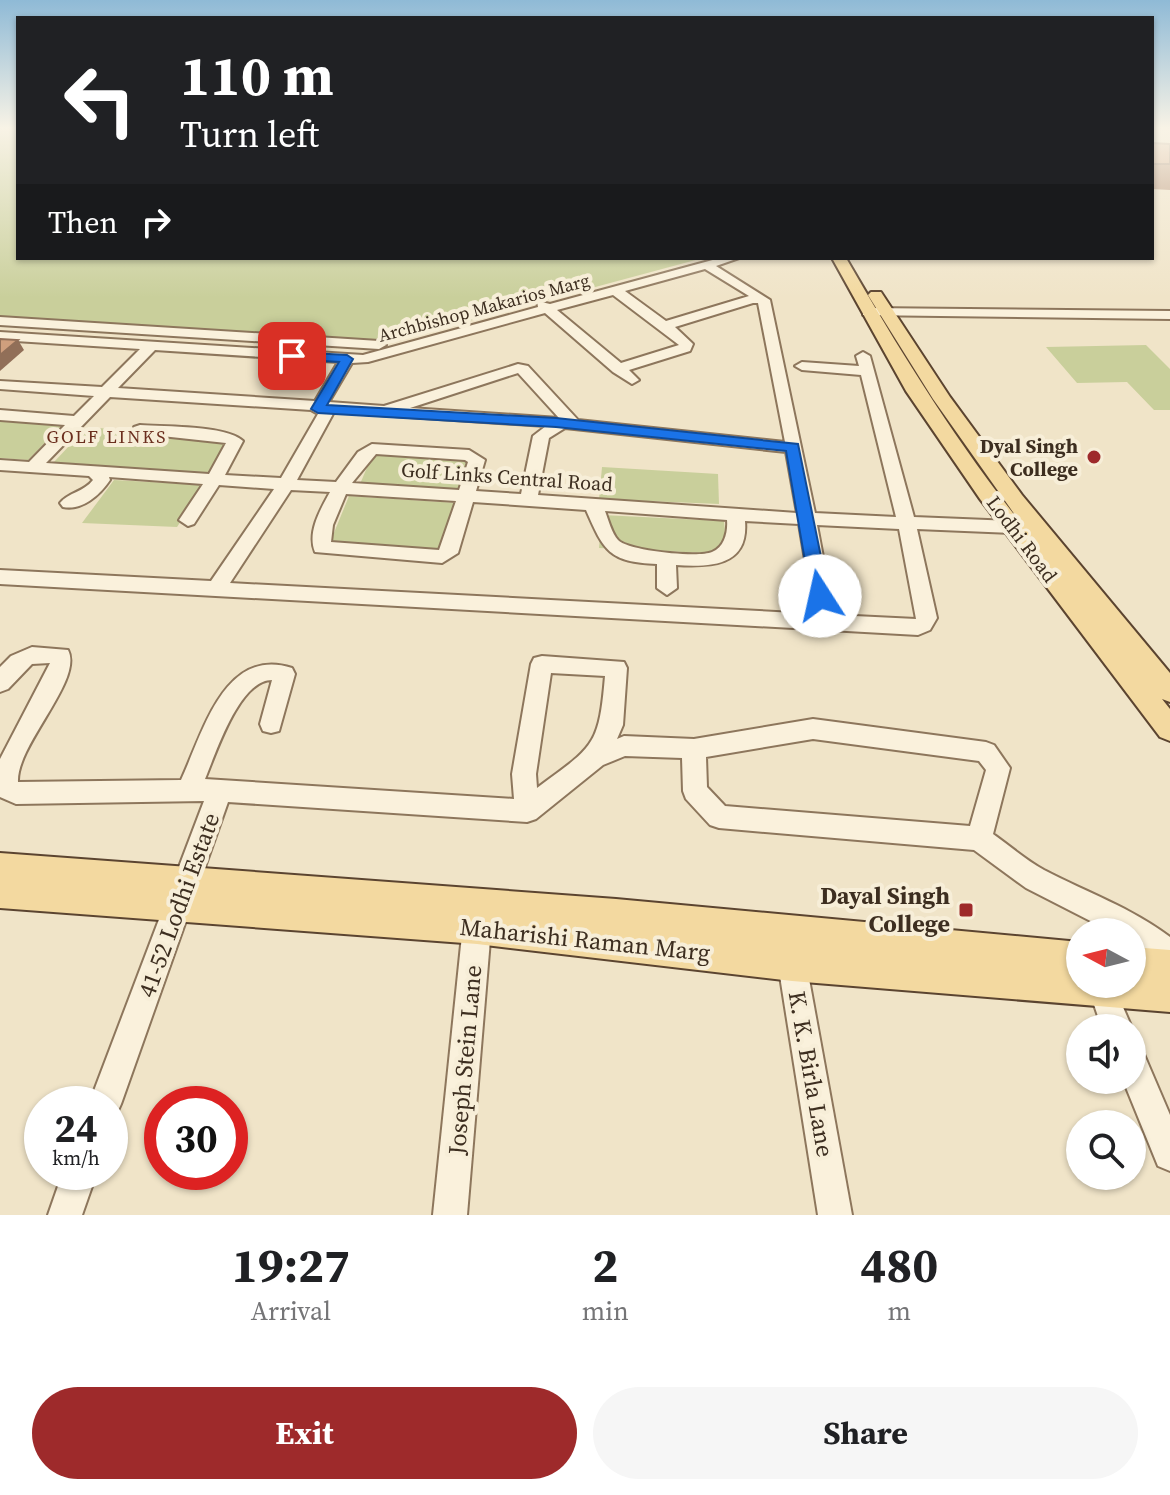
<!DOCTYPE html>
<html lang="en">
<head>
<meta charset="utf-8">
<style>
  :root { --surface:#fff; --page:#f6f6f6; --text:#202124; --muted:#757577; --accent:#9e2a2b }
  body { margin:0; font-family:"Source Serif 4",serif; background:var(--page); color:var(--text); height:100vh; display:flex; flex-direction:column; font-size:30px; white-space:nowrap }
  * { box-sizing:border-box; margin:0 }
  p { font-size:26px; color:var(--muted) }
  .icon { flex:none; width:44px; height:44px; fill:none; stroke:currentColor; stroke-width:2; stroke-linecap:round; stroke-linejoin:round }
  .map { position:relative; height:1215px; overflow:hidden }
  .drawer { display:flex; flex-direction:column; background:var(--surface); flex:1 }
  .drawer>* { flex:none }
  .banner { position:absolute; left:16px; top:16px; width:1138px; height:244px; border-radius:0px; box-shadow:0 2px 6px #0004; background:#202124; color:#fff; overflow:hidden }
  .needle { width:52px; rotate:277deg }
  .tools { position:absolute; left:1066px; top:918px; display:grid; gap:16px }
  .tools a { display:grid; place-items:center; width:80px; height:80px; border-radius:50%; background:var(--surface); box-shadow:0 2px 6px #0004; font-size:40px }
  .speed { position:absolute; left:24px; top:1086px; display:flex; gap:16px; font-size:40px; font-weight:700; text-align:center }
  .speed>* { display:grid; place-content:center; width:104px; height:104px; border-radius:50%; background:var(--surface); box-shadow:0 2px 6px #0004; line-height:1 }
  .speed small { font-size:20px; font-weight:400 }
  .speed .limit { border:12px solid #d22; background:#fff; color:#111 }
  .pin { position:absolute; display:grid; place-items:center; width:68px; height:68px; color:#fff; margin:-34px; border-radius:16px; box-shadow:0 4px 12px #0006 }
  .me { position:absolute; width:88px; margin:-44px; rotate:350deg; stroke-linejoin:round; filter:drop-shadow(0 0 6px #0008) }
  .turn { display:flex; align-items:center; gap:28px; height:168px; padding:0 32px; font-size:36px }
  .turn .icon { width:104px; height:104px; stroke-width:2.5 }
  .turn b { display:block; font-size:56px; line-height:68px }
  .then { display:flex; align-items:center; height:76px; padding:0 32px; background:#0003; gap:16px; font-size:30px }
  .eta { display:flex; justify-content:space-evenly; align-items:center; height:136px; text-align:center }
  .eta b { font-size:48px; font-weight:700; line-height:56px }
  .action { display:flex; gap:16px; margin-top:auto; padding:16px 32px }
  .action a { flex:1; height:92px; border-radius:48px; background:var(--accent); color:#fff; font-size:32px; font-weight:700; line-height:92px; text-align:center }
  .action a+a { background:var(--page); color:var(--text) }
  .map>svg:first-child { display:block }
  .green { fill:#c9cf9b }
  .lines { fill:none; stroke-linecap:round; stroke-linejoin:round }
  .minor-casing { stroke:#8d765c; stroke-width:4 }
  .major-casing { stroke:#5b4430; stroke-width:4 }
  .minor { fill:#faf1dc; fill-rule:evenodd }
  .major { fill:#f3d9a0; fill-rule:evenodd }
  .wall { fill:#b2896c }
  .shaded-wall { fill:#916f58 }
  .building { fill:#cf9f7d; stroke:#916f58; stroke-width:2 }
  .route { fill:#1a73e8; stroke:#114b97; stroke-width:2 }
  .poi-dot { fill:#9e2a2b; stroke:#f7eed8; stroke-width:3 }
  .labels { text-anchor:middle; stroke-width:8; stroke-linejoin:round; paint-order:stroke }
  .far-street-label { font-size:18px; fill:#3d2e20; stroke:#f7eed8 }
  .far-neighbourhood-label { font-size:18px; letter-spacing:2px; fill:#6b2e1e; stroke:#f7eed8 }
  .poi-label { font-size:20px; font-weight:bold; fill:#3d2e20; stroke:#f7eed8; text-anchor:end }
  .street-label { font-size:20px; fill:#3d2e20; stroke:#f7eed8 }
  .near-poi-label { font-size:24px; font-weight:bold; fill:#3d2e20; stroke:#f7eed8; text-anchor:end }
  .near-street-label { font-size:24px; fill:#3d2e20; stroke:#f7eed8 }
</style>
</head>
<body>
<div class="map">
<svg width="1170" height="1215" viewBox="0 0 1170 1215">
  <rect width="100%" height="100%" fill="#f0e4c8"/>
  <g class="green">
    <path d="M 0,128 L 18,128 L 18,258 L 703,258 L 398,340 L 363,343 L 0,317 Z"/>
    <path d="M 1146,345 L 1170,369 L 1170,410 L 1154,410 L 1127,382 L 1077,383 L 1046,347 Z"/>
    <path d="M 0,421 L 5,422 L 62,425 L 28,460 L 0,458 Z"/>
    <path d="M 87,427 L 232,439 L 207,473 L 54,462 Z"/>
    <path d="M 374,451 L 471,457 L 464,490 L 360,484 Z"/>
    <path d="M 602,467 L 718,474 L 719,504 L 599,499 Z"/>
    <path d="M 114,480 L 205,485 L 177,527 L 82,523 Z"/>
    <path d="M 349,496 L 457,503 L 443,549 L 329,545 Z"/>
    <path d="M 602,515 L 724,521 L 727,554 L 599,548 Z"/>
  </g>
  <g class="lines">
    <g class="minor-casing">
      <g id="minor">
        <path d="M 720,258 L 739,258 L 716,266 L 770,300 L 815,513 L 896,517 L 861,375 L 802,370 L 795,366 L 802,362 L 859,366 L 856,356 L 863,352 L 870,356 L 914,517 L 1012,521 L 1021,527 L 1012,533 L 917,529 L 937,618 L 930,630 L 918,635 L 0,584 L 0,570 L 211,581 L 274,489 L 219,485 L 194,524 L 188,526 L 179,520 L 203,484 L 109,477 L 110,480 C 100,495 82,511 63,507 L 60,503 C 69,492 84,492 93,480 L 89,476 L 0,470 L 0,460 L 29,462 L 65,425 L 0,420 L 0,410 L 74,416 L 94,396 L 0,389 L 0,381 L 102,387 L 140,349 L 0,340 L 0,332 L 363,355 L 538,307 L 537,301 L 550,304 ZM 705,269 L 749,296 L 666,321 L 625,291 ZM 613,295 L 679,345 L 621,363 L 557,310 ZM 753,303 L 758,303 L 785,442 L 578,420 L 528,366 L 518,364 L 384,406 L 329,402 L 352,363 L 368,362 L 545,313 L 613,372 L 632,384 L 639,380 L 629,370 L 690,351 L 693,344 L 675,327 ZM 155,350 L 338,362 L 315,401 L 118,388 ZM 518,373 L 559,418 L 410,408 ZM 110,397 L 311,410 L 318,414 L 281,478 L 225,475 L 243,441 C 226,425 165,427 140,425 L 134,427 L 134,433 L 226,443 L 209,474 L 46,463 ZM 334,412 L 546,426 L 533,436 L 521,494 L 476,491 L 485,460 L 469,450 L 372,444 L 358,452 L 336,482 L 297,480 ZM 565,428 L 786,452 L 797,513 L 538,495 L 549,438 ZM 376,454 L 465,460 L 468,462 L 459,490 L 352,483 ZM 291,490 L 330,492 C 320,510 307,533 315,552 L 442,563 L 458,553 L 473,502 L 586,510 C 604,551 609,562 657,564 L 657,588 L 667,595 L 677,588 L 676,565 C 709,567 749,567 745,521 L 799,524 L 814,614 L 230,583 ZM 346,494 L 456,501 L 439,550 L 331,542 L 333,525 ZM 605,511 L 727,520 C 728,531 725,547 712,552 C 699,558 628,551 618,540 C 612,534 608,519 605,511 ZM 817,525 L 899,529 L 916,619 L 834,615 Z"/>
        <path d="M 868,308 L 1170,311 L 1170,319 L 863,315 L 863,309 Z"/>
        <path d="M 0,317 L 379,341 L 386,345 L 379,349 L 0,325 Z"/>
        <path d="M 32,647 L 68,650 C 84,680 16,745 18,782 L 181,780 C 203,733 224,646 292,668 L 295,674 L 279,731 L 271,733 L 263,731 L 260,724 L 272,680 C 239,680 216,753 205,779 L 514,799 L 512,774 L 531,664 L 534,658 L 542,656 L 624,662 L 627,668 L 623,725 L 617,739 L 624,736 L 694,739 L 813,719 L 986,742 L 994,745 L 1010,768 L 993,834 C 1010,846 1026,860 1044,870 C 1086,892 1132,908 1170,937 L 1170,969 L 1132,944 L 1132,932 L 1112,932 L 1026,888 L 974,850 L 719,828 L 710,825 L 686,799 L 683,791 L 682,758 L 625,756 L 603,765 L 536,819 L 527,822 L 228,802 L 121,1104 L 116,1115 L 110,1118 L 110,1104 L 89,1104 L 204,801 L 16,804 L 0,797 L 0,759 L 50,663 L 32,664 L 8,689 L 0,692 L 0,667 L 11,656 ZM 551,673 L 605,676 C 599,748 593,746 537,788 L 536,774 ZM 813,739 L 979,761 L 986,770 L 970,826 L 725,806 L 707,787 L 706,757 Z"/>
        <path d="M 478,902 L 488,906 L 492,916 L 467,1215 L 433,1215 L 464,916 L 468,906 Z"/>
        <path d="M 791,943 L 801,947 L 805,957 L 852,1215 L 818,1215 L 777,957 L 781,947 Z"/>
        <path d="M 1087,984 L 1113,984 L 1132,1028 L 1102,1028 Z"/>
        <path d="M 1132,1048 L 1143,1052 L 1170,1115 L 1170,1171 L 1158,1166 L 1123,1080 L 1132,1080 Z"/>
        <path d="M 63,1172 L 97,1172 L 82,1215 L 48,1215 Z"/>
      </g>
    </g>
    <g class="major-casing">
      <g id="major">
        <path d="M 832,258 L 846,258 C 900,351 953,437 1020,522 L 933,399 L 868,295 L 871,292 L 881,292 L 950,397 L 1022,495 L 1170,673 L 1170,702 L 1162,699 L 1170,709 L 1170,741 L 1160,737 L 980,499 L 906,391 Z"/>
        <path d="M 0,853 L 616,899 L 1080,942 L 1080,984 L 1132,984 L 1132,947 L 1170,950 L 1170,1012 L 792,981 L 477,944 L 0,908 Z"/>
      </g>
    </g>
    <use href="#minor" class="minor"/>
    <use href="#major" class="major"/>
  </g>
  <path class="wall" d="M 1152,143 L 1170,144 L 1170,190 L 1152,189 Z"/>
  <path class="shaded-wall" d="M 18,340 L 24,350 L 0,371 L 0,355 Z"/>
  <g class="building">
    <path d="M 1152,143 L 1170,144 L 1170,164 L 1153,164 L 1152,163 Z"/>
    <path d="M 0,339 L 18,340 L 0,355 Z"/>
  </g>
  <linearGradient id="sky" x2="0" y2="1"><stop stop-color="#8fbad6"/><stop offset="0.43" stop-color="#f8f3e6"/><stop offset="1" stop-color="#f8f3e6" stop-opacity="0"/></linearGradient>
  <rect width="1170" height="298" fill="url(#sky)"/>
  <path class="route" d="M 292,352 L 347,355 L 353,359 L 327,405 L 556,418 L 798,444 L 829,596 L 820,602 L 811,596 L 786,451 L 556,427 L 318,413 L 311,409 L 339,362 L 287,359 L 287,353 Z"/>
  <g class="poi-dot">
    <circle cx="1094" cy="457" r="8"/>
    <rect x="958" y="902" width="16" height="16" rx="4"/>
  </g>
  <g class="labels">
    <g class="far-street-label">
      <text transform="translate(484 308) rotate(-15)" y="6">Archbishop Makarios Marg</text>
    </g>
    <g class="far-neighbourhood-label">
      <text x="107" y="443">GOLF LINKS</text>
    </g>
    <g class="poi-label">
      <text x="1078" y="453">Dyal Singh<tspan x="1078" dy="23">College</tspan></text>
    </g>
    <g class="street-label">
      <text transform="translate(507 477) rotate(4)" y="7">Golf Links Central Road</text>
      <text transform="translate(1022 539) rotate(53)" y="7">Lodhi Road</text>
    </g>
    <g class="near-poi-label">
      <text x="950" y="904">Dayal Singh<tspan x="950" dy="28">College</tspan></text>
    </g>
    <g class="near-street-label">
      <text transform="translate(179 905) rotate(-70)" y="8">41-52 Lodhi Estate</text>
      <text transform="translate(585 940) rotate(6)" y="8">Maharishi Raman Marg</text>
      <text transform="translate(465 1060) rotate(-85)" y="8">Joseph Stein Lane</text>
      <text transform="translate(811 1074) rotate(80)" y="8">K. K. Birla Lane</text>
    </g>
  </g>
</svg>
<div class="tools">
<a><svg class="needle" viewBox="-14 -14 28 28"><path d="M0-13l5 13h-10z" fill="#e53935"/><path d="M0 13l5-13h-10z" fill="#757577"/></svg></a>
<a><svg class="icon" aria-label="sound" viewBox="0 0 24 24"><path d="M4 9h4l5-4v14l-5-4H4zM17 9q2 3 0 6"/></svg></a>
<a><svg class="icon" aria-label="search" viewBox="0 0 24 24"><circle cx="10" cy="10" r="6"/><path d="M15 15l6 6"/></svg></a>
</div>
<div class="speed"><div>24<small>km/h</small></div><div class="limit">30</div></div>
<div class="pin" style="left:292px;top:356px;background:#d93025"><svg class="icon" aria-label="arrive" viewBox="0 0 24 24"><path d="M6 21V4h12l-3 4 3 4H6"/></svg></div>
<svg class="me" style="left:820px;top:596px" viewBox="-20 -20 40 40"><circle r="19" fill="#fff"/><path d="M0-13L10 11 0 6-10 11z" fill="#1a73e8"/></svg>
<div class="banner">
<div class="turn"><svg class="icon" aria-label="left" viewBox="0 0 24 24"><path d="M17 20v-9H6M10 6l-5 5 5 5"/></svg><div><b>110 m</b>Turn left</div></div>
<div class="then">Then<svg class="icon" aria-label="right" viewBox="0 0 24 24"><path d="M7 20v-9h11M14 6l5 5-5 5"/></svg></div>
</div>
</div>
<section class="drawer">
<div class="eta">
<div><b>19:27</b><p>Arrival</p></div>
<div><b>2</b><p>min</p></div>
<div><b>480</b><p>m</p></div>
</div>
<div class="action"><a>Exit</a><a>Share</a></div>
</section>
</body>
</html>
